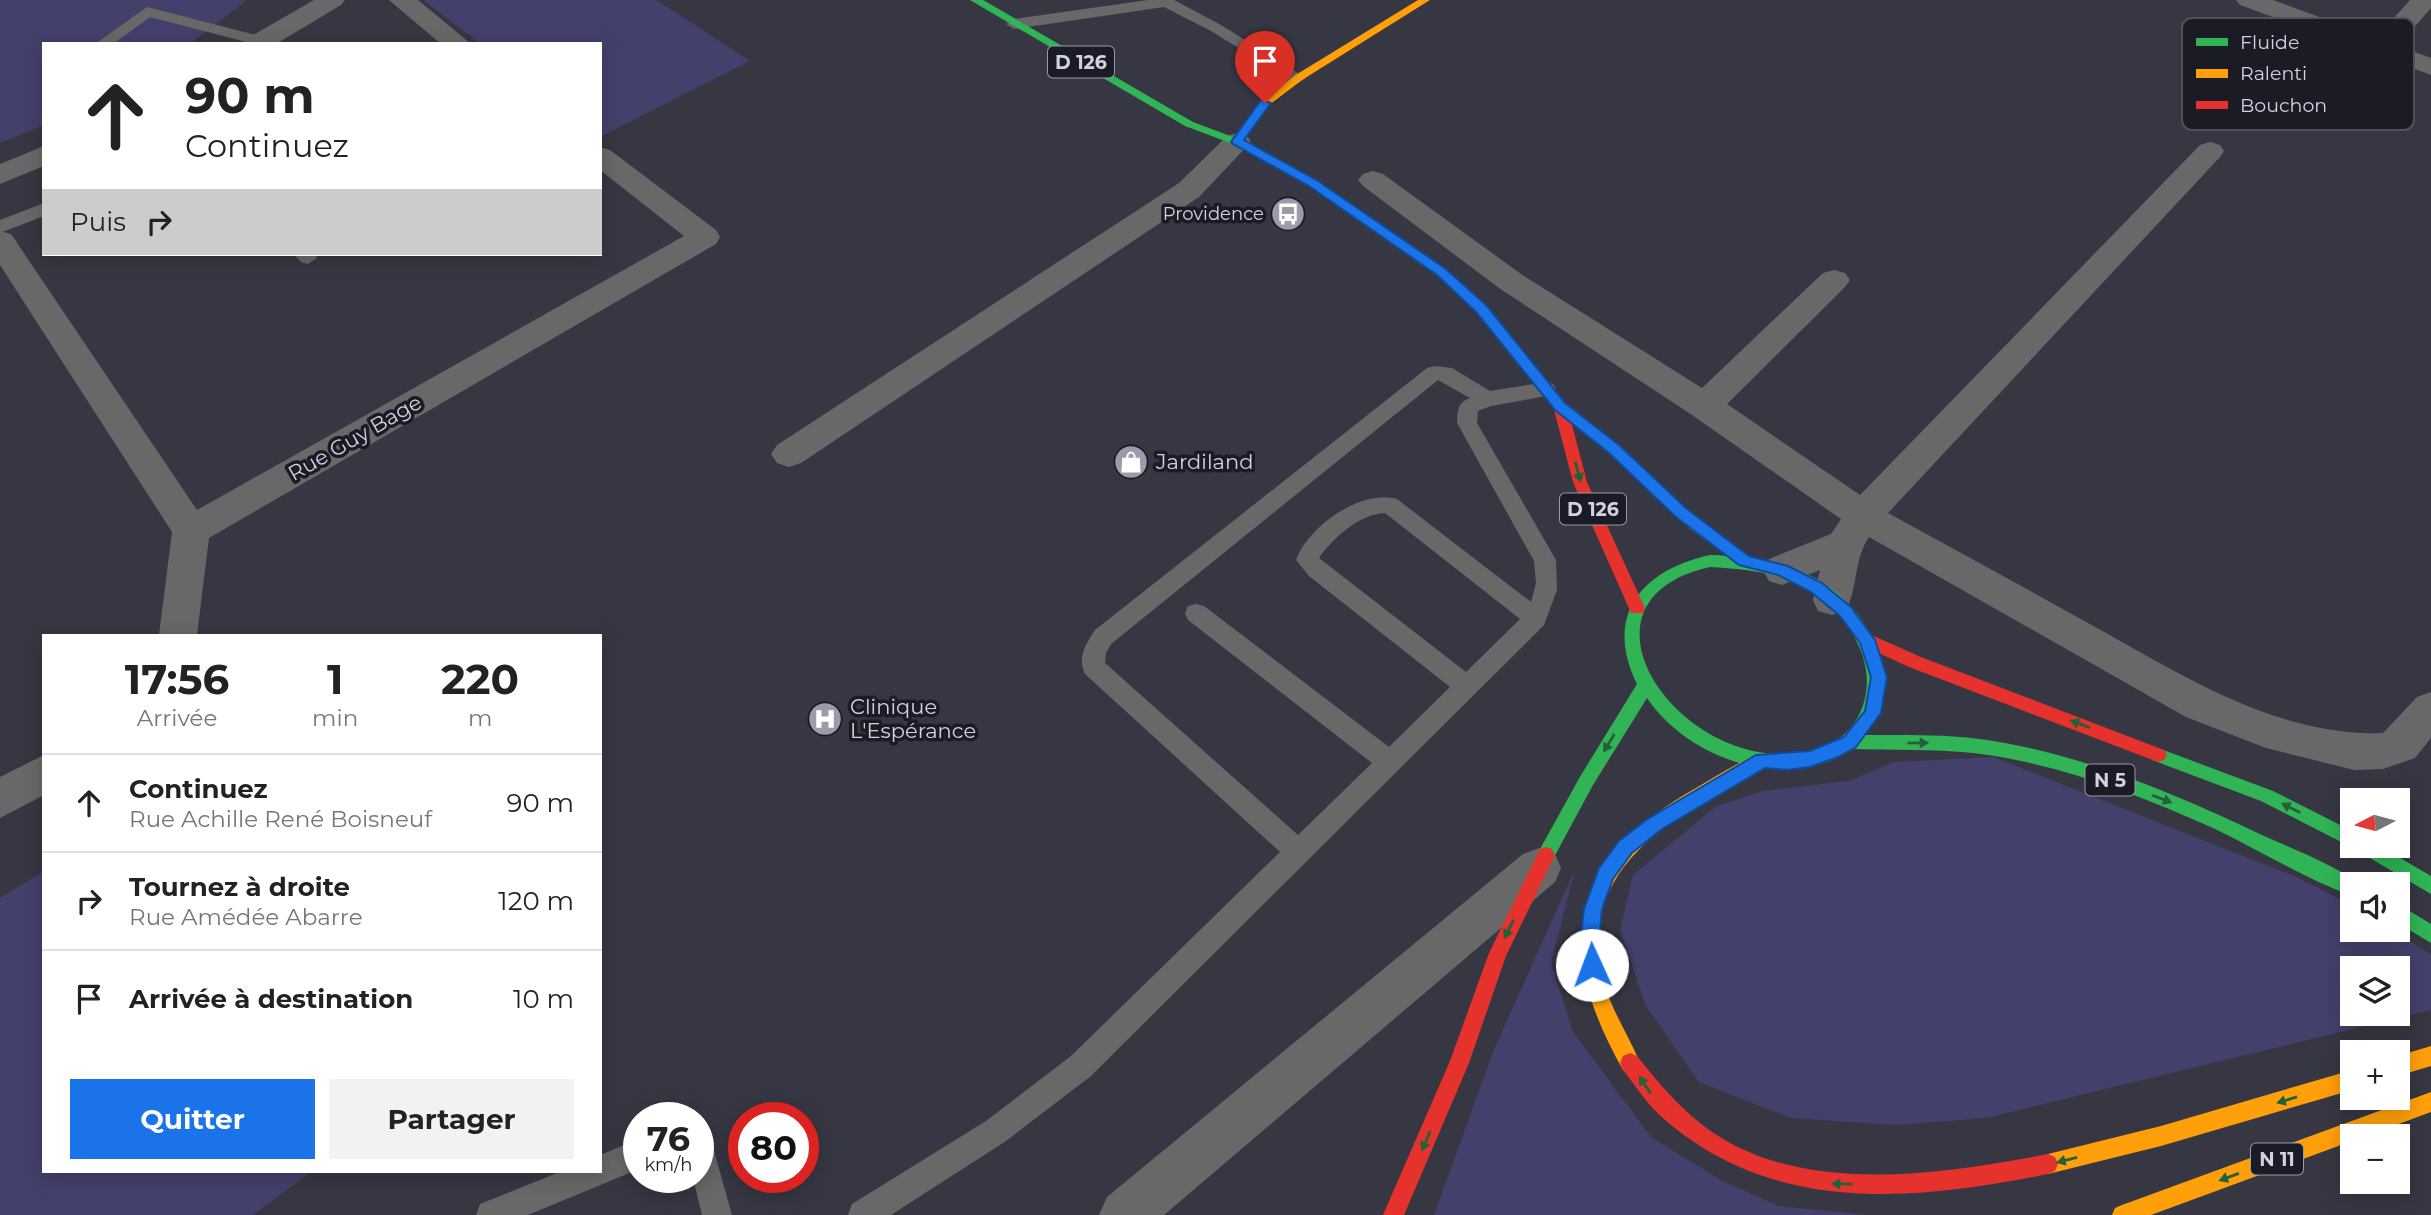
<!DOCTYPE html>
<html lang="fr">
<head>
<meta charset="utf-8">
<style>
  :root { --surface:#fff; --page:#f2f2f2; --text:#222; --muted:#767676; --line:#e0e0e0; --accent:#1a73e8 }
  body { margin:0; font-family:Montserrat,sans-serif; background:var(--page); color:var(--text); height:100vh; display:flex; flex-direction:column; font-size:26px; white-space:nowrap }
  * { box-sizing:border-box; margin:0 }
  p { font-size:23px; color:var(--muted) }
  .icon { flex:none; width:38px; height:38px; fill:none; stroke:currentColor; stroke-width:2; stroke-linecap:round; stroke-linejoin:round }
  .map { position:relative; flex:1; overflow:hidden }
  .drawer { position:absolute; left:42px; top:634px; width:560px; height:539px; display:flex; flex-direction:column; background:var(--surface); border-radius:0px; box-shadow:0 4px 18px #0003 }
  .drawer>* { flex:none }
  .banner { position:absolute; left:42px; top:42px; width:560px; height:214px; border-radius:0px; box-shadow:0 4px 18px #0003; background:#fff; color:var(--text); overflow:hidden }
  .needle { width:46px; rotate:264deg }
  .buttons { position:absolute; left:2340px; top:788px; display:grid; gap:14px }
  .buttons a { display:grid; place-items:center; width:70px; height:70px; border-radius:0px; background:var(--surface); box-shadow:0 4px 18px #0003; font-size:35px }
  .speed { position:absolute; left:623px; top:1102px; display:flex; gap:14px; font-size:35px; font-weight:700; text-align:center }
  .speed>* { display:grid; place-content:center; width:91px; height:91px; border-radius:50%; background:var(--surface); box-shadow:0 4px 18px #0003; line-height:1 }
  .speed small { font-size:18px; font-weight:400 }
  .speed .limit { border:10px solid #d22; background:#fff; color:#111 }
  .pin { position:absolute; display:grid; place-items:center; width:60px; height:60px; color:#fff; margin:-72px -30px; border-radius:50% 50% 50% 0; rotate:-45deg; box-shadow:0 0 7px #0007 }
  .pin .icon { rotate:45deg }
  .me { position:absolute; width:77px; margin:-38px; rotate:358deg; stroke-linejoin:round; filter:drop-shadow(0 0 5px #0008) }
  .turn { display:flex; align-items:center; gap:24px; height:147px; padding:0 28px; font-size:32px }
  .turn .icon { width:91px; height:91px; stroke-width:2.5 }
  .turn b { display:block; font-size:49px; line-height:60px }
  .then { display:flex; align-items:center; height:66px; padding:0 28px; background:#0003; gap:14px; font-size:26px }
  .eta { display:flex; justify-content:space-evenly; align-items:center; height:119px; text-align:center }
  .eta b { font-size:42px; font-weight:700; line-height:49px }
  .action { display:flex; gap:14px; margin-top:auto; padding:14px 28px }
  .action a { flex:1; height:80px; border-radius:0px; background:var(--accent); color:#fff; font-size:28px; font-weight:700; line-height:80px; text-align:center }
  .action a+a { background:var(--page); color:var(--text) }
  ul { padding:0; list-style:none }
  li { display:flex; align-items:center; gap:21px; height:98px; padding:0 28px; border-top:2px solid var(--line) }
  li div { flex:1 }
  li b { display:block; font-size:26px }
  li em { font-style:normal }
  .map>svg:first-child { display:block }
  .green { fill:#43416c; fill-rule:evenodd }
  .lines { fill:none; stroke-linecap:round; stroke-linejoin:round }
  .lane { fill:#686868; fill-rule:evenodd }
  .street { fill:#686868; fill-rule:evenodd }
  .fast { fill:#30b455; fill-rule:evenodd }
  .slow { fill:#ff9f0a; fill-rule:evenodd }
  .jam { fill:#e5322d; fill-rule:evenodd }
  .oneway { fill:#24603b }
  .route { fill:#1a73e8; stroke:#114b97; stroke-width:2 }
  .labels { text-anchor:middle; stroke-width:7; stroke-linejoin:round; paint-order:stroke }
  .far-poi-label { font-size:18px; fill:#d1d2e1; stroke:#1b1b25; text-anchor:end }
  .shield { fill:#1b1b25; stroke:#9a9ba9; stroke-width:2 }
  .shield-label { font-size:19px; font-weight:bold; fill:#d1d2e1 }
  .street-label { font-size:21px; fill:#d1d2e1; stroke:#1b1b25 }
  .poi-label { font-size:21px; fill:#d1d2e1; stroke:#1b1b25; text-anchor:start }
  .key { fill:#1b1b25; stroke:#52525d; stroke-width:2 }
  .key-label { font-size:19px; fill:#d1d2e1 }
</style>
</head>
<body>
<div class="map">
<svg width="2431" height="1215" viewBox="0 0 2431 1215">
  <rect width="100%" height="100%" fill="#373743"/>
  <g class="green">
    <path d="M 0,0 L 247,0 L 189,44 L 44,44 L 44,125 L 0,143 Z"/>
    <path d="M 423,0 L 656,0 L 750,61 L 602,136 L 600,44 L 481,44 Z"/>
    <path d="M 1993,757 L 2294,876 L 2352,905 L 2352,929 L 2391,929 L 2431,955 L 2431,1010 L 1986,1118 L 1896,1125 L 1791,1118 L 1699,1082 L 1646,1006 L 1620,930 L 1633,875 L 1715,807 L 1763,791 L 1849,781 L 1894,762 ZM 2352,968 L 2398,968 L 2398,1013 L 2352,1013 Z"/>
    <path d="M 1575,869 L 1551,963 L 1573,1032 L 1651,1137 L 1724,1182 L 1779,1206 L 1867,1215 L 1434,1215 L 1493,1052 Z"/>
    <path d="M 44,871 L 44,1171 L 312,1171 L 253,1215 L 0,1215 L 0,898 Z"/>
  </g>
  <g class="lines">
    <g class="lane">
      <path d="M 1148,0 L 1174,0 L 1221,25 L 1306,78 L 1298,83 L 1292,81 L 1211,31 L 1164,7 L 1014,29 L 1006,24 L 1014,19 Z"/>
      <path d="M 147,7 L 268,38 L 270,41 L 268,44 L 254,44 L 150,17 L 113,44 L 95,44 Z"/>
      <path d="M 44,203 L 44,216 L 0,233 L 0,220 Z"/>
      <path d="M 294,254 L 315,254 L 317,258 L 308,264 L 301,262 Z"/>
      <path d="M 1434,366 L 1452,368 L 1490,391 L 1546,382 L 1553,384 L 1556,389 L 1553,394 L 1546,396 L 1491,406 L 1478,411 L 1477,423 L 1556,560 L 1557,590 L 1544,625 L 1091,1076 L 1006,1141 L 891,1215 L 848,1215 L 852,1204 L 986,1121 L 1071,1056 L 1280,852 L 1085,674 C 1077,657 1086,644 1095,630 L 1427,368 ZM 1438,380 L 1470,398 C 1457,403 1458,410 1457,423 L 1534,561 L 1536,583 L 1531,602 L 1397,499 C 1361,488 1307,528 1296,560 L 1309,576 L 1450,687 L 1389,747 L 1204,606 L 1196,604 L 1188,606 L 1185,613 L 1188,620 L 1372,763 L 1298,835 L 1105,663 L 1106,653 L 1111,644 ZM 1385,513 L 1520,619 L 1466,672 L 1319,558 C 1333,538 1359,514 1385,513 Z"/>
      <path d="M 639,1139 L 639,1169 L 528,1215 L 476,1215 L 480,1204 L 562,1171 L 600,1171 L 600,1155 Z"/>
      <path d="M 698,1141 L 714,1151 L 732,1215 L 702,1215 L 693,1178 L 698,1178 Z"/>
    </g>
    <g class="street">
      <path d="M 314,0 L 345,0 L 341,5 L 276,44 L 244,44 L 248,38 Z"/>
      <path d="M 389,0 L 418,0 L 471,44 L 441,44 Z"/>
      <path d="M 2236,0 L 2273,0 L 2376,38 L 2410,0 L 2431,0 L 2431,8 L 2398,46 L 2431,58 L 2431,75 L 2240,5 Z"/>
      <path d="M 1237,133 L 1247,136 L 1251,142 L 1199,197 L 801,463 L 789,467 L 777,463 L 771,454 L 777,445 L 1179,183 L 1227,136 Z"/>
      <path d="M 2210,142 L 2220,145 L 2224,151 L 2220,157 L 1888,513 C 1955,550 2022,586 2088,623 C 2179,673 2276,737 2383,733 L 2417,697 L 2431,692 L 2431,738 L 2415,758 L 2383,769 L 2354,770 L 2266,748 L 2186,717 L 1869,537 C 1854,559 1858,587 1846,611 L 1832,615 L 1818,611 L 1813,600 L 1820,570 L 1782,585 L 1769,581 L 1763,570 L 1769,559 L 1831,534 L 1841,519 L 1692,415 L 1499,288 L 1363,186 L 1358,180 L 1363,174 L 1373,171 L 1383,174 L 1521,274 L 1702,388 L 1823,273 L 1834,270 L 1845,273 L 1850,280 L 1845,287 L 1727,404 L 1860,495 L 2200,145 Z"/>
      <path d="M 44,146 L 44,166 L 0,184 L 0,164 Z"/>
      <path d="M 600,147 L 610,150 L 716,230 L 720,237 L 716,244 L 209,538 L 197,635 L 159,635 L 172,532 L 0,265 L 0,231 L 11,234 L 197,510 L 684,236 L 600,170 Z"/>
      <path d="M 44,755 L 44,795 L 0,818 L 0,777 Z"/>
      <path d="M 1539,848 L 1555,854 L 1561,868 L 1555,882 L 1164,1215 L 1099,1215 L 1107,1197 L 1523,854 Z"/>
    </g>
    <g class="fast">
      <path d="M 970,0 L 983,0 L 1193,122 L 1241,140 L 1318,181 L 1446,269 L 1487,307 L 1529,359 L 1531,362 L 1529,365 L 1519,365 L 1477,313 L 1436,275 L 1310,187 L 1233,144 L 1185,126 Z"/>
      <path d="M 1710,555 C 1744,556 1778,561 1809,575 C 1869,604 1906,676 1865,735 C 1906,735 1947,734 1987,740 C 2085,755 2176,794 2264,836 C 2289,847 2341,868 2359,884 L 2352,884 L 2352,896 C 2304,878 2259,850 2213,828 C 2137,794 2057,763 1973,753 C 1933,749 1891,750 1851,749 C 1787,795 1687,758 1647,698 L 1593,785 L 1552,861 L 1546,863 L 1540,861 L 1537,855 L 1540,849 L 1581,775 L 1637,684 C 1603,615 1642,570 1710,555 ZM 1710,567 C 1745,569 1782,572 1812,592 C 1851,618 1881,667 1860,713 C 1853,727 1841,740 1827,746 C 1697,796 1549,603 1710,567 Z"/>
      <path d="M 2158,748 L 2273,791 L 2352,831 L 2352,845 L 2378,845 L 2431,876 L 2431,894 L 2353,848 L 2261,801 L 2152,760 L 2149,755 L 2152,750 Z"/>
      <path d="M 2398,904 L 2431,924 L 2431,943 L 2398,923 Z"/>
    </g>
    <g class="slow">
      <path d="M 1418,0 L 1430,0 L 1302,80 L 1269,105 L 1241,144 L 1233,144 L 1231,142 L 1261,101 L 1294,76 Z"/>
      <path d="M 1524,357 L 1529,359 L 1565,402 L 1619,445 L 1700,521 L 1750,557 L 1753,561 L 1750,565 L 1740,565 L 1690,529 L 1609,453 L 1555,410 L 1519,365 L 1517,362 L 1519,359 Z"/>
      <path d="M 1762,753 L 1768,755 L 1771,760 L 1768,765 C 1683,814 1575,860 1603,979 C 1611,1010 1628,1034 1640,1063 L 1637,1070 L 1630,1073 L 1623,1070 C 1552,945 1569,859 1696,788 C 1717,776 1739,761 1762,753 Z"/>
      <path d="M 2431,1046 L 2431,1066 L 2398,1076 L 2398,1056 Z"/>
      <path d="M 2352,1070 L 2352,1090 L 2161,1146 L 2048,1174 L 2041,1171 L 2038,1164 L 2041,1157 L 2048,1154 L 2161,1126 Z"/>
      <path d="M 2431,1092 L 2431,1112 L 2366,1136 L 2352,1136 L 2352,1141 L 2151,1215 L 2112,1215 L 2115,1208 L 2122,1205 Z"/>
    </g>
    <g class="jam">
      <path d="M 1560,401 L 1567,406 L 1587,482 L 1645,608 L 1643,613 L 1631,613 L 1573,482 L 1553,406 Z"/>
      <path d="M 1867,633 L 1921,657 L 2164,750 L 2167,755 L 2164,760 L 2158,762 L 1909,667 L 1861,645 L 1859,640 L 1861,635 Z"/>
      <path d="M 1546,847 L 1552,849 L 1555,855 L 1506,956 L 1469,1063 L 1404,1215 L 1383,1215 L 1450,1061 L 1489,953 L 1540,849 Z"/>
      <path d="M 1630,1053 L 1637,1056 C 1662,1087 1686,1116 1720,1137 C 1812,1195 1948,1173 2048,1154 L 2055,1157 L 2058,1164 L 2055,1171 L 2048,1174 C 1914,1201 1774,1215 1664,1119 C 1648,1106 1636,1086 1623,1070 L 1620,1063 L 1623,1056 Z"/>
    </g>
  </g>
  <defs><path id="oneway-solid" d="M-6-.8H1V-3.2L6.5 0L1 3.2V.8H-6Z" transform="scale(1.75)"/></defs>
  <g class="oneway">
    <use href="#oneway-solid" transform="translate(1578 472) rotate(74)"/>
    <use href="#oneway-solid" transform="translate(2080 724) rotate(-160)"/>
    <use href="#oneway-solid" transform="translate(1609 743) rotate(121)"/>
    <use href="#oneway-solid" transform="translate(1918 743) rotate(-1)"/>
    <use href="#oneway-solid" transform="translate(2162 799) rotate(21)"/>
    <use href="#oneway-solid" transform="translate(2291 808) rotate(-153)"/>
    <use href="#oneway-solid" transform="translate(1509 929) rotate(116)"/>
    <use href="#oneway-solid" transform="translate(1645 1085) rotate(-124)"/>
    <use href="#oneway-solid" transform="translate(2287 1100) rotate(163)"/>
    <use href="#oneway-solid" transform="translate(1426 1141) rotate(113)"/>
    <use href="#oneway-solid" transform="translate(2067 1160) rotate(166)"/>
    <use href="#oneway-solid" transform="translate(2229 1177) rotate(160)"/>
    <use href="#oneway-solid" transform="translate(1842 1184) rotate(-179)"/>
  </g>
  <path class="route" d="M 1261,100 L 1271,103 L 1244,140 L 1318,181 L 1446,269 L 1487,306 L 1565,403 L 1619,445 L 1687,509 L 1749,556 L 1788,566 L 1822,583 L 1851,607 L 1875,640 L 1887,677 L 1881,713 L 1856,747 L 1838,757 L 1810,767 L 1787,770 L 1765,768 L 1662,829 L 1632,853 L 1613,879 L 1602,909 L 1599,943 L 1601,965 L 1599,972 L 1592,975 L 1585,972 L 1580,943 L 1584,909 L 1599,868 L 1619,841 L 1649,818 L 1756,755 L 1810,751 L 1844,737 L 1865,711 L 1871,677 L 1860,643 L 1840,616 L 1811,592 L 1778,575 L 1739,565 L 1676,517 L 1609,453 L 1555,410 L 1477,313 L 1437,275 L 1309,186 L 1233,144 L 1231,142 Z"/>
  <defs>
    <g id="bus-disc" transform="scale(1.75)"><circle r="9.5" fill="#9b9caa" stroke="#1b1b25"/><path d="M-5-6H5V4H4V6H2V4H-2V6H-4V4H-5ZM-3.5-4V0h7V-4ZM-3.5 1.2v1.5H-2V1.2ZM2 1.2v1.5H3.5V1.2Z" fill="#fff"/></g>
    <g id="shop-disc" transform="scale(1.75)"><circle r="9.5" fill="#9b9caa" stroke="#1b1b25"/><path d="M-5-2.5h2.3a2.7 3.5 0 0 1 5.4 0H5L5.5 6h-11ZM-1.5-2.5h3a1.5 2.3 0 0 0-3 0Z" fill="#fff"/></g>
    <g id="hospital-disc" transform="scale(1.75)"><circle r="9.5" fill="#9b9caa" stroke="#1b1b25"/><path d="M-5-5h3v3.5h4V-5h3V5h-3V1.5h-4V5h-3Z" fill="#fff"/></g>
  </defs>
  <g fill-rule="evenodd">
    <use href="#bus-disc" x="1288" y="214"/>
    <use href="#shop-disc" x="1131" y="462"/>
    <use href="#hospital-disc" x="825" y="719"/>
  </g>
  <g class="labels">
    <g class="far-poi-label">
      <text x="1264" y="220">Providence</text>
    </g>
    <g class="shield">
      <rect x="1048" y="46.5" width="66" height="31" rx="5"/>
      <rect x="1560" y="493.5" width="66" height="31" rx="5"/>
      <rect x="2085.5" y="764.5" width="49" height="31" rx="5"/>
      <rect x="2251" y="1143.5" width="52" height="31" rx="5"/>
    </g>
    <g class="shield-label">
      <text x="1081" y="69">D 126</text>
      <text x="1593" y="516">D 126</text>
      <text x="2110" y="787">N 5</text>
      <text x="2277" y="1166">N 11</text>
    </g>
    <g class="street-label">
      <text transform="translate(355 438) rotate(-30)" y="7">Rue Guy Bage</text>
    </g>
    <g class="poi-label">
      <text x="1156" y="469">Jardiland</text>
      <text x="850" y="714">Clinique<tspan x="850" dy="24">L'Espérance</tspan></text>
    </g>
  </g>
  <rect x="2182" y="18" width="232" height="112" rx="10" class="key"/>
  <rect x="2196" y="38" width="32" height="8" fill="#30b455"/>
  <rect x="2196" y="69" width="32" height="9" fill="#ff9f0a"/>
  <rect x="2196" y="101" width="32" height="8" fill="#e5322d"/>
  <g class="key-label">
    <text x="2240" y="49">Fluide</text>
    <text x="2240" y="80">Ralenti</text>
    <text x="2240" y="112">Bouchon</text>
  </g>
</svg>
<div class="buttons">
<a><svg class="needle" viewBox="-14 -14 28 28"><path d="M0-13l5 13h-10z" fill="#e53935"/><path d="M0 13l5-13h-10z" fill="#767676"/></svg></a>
<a><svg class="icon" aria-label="sound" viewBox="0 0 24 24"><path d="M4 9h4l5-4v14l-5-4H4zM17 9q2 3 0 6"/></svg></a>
<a><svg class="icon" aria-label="layers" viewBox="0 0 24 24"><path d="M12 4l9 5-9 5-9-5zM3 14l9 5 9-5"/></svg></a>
<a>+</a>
<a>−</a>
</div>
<div class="speed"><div>76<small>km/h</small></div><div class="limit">80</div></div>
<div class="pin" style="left:1265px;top:103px;background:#d93025"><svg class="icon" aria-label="arrive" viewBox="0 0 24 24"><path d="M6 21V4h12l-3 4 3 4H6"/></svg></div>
<svg class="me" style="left:1592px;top:965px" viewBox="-20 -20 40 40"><circle r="19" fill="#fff"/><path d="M0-13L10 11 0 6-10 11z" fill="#1a73e8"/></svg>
<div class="banner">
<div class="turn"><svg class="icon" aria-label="ahead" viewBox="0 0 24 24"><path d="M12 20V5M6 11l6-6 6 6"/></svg><div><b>90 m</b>Continuez</div></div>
<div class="then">Puis<svg class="icon" aria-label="right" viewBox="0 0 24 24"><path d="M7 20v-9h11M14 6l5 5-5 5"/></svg></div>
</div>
<section class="drawer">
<div class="eta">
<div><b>17:56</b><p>Arrivée</p></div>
<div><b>1</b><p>min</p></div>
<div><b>220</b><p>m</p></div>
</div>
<ul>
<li><svg class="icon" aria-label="ahead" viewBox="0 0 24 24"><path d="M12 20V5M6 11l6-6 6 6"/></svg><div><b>Continuez</b><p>Rue Achille René Boisneuf</p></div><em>90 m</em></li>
<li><svg class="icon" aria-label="right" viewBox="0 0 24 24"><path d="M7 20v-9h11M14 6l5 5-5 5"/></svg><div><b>Tournez à droite</b><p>Rue Amédée Abarre</p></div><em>120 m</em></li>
<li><svg class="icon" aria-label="arrive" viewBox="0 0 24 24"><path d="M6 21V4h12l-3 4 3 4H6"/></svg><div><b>Arrivée à destination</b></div><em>10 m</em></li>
</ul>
<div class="action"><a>Quitter</a><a>Partager</a></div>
</section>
</div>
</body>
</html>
